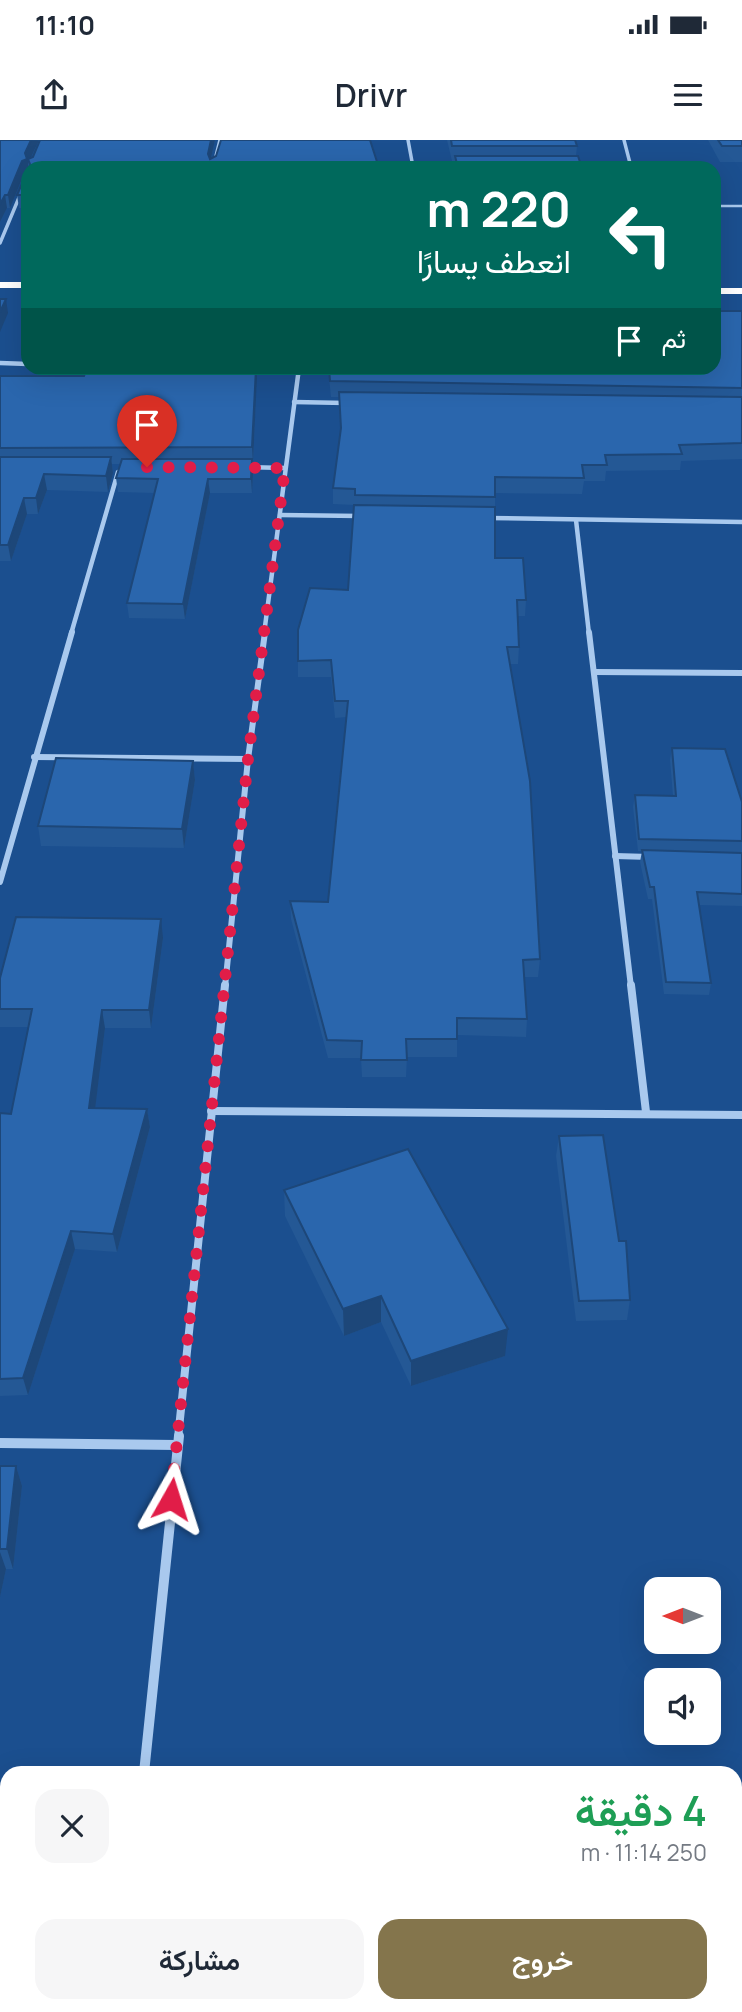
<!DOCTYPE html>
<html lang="ar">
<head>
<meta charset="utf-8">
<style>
  :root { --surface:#fff; --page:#f6f6f7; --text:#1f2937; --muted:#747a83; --accent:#84754c }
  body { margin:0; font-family:Manrope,Vazirmatn,sans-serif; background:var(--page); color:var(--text); direction:rtl; height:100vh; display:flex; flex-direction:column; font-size:26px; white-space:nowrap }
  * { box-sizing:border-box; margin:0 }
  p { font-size:23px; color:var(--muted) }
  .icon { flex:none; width:38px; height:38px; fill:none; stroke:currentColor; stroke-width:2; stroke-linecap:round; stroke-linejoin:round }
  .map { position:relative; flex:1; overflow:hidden; direction:ltr }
  .details { position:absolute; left:0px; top:1626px; width:742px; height:247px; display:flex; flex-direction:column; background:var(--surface); border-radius:21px 21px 0 0; box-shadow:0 7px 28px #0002; direction:rtl }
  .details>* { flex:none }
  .banner { position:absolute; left:21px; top:21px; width:700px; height:214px; border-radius:21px; box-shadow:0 7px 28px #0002; direction:rtl; background:#00695c; color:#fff; overflow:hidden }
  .needle { width:46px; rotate:270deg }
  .buttons { position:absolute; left:644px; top:1437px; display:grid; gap:14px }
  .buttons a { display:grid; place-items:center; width:77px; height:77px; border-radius:14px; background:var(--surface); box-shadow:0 7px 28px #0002; font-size:35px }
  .pin { position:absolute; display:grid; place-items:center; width:60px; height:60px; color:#fff; margin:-72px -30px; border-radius:50% 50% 50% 0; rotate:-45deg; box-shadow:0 0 7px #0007 }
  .pin .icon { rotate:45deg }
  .me { position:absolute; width:77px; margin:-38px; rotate:6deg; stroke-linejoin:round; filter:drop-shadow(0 0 5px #0008) }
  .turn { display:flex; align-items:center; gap:24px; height:147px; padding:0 35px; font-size:32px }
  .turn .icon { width:91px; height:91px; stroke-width:2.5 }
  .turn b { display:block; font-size:49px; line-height:60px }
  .then { display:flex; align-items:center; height:66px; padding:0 35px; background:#0003; gap:14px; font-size:26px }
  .round { display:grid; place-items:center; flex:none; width:74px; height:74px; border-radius:21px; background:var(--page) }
  .summary { display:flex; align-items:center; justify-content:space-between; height:119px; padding:0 35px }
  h1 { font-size:42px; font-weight:600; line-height:52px; color:#1e9e55 }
  .cta { display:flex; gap:14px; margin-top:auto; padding:14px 35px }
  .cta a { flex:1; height:80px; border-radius:21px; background:var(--accent); color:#fff; font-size:28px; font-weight:600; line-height:80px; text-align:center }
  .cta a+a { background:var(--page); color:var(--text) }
  .status { display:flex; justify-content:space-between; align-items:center; height:49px; padding:0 35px; background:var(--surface); direction:ltr }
  .status svg { height:19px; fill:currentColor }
  header { display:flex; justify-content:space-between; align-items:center; height:91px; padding:0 35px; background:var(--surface); font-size:32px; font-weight:600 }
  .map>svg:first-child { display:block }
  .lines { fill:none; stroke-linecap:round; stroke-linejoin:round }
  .lane { stroke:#a9c9ee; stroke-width:2.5 }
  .street-far4 { stroke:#a9c9ee; stroke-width:3.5 }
  .street-far3 { stroke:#a9c9ee; stroke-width:4.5 }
  .street-far2 { stroke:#a9c9ee; stroke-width:6 }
  .street-far1 { stroke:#a9c9ee; stroke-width:8 }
  .street { stroke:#a9c9ee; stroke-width:10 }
  .highway { fill:#fff; fill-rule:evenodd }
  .wall { fill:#245895 }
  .shaded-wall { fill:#1d4779 }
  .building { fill:#2a66ad; stroke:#1d4779; stroke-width:2 }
  .route { stroke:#e11d48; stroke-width:12; stroke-dasharray:0 21.6 }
</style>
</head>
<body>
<div class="status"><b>11:10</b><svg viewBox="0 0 49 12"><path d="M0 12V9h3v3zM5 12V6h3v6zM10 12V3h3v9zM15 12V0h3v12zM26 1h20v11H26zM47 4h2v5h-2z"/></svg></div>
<header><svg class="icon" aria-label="menu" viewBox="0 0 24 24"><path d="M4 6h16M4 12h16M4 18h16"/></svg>Drivr<svg class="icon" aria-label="share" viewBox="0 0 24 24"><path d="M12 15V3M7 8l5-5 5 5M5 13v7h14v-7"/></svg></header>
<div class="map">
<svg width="742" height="1872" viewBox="0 0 742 1872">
  <rect width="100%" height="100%" fill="#1b4f8f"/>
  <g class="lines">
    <path class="lane" d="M 714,66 L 742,66"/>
    <g class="street-far4">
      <path d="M 408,0 L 413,27"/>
      <path d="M 624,0 L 631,27"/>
      <path d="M 414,25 L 462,25"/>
      <path d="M 572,25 L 630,25"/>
      <path d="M 213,28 L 220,0"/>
      <path d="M 0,103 L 28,36"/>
    </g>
    <g class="street-far3">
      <path d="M 0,223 L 28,224"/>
      <path d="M 294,262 L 346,263"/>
      <path d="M 244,327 L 285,328"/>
      <path d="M 280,375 L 360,376"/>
      <path d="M 487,378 L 742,382"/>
      <path d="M 576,380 L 589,494"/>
      <path d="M 71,494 L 118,332"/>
      <path d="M 264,494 L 299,228"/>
    </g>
    <g class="street-far2">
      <path d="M 589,492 L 631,847"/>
      <path d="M 594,532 L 742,533"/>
      <path d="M 34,617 L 248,619"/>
      <path d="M 615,716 L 650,717"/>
      <path d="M 0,742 L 72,492"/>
      <path d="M 225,847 L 248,619 L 265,492"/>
    </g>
    <g class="street-far1">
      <path d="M 631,845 L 646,972"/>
      <path d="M 211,971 L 742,975"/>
      <path d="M 178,1298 L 225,845"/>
    </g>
    <g class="street">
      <path d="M 0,1303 L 177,1305"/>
      <path d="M 144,1633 L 179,1296"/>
      <path d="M 120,1866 L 120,1872"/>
    </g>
    <g class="highway">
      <rect x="0" y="142" width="28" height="6"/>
      <rect x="714" y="148" width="28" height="6"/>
    </g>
  </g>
  <g class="wall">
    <path d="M 0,0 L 39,0 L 31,18 L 33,17 L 40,0 L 215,0 L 211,19 L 29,27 L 29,22 L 28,68 L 19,68 L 17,55 L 27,33 L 24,34 L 10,68 L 7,68 L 0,82 Z"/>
    <path d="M 447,0 L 575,0 L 577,6 L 576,16 L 582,28 L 454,28 L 454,21 L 452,21 Z"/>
    <path d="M 708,0 L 742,0 L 742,22 L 720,22 Z"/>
    <path d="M 742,171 L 742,319 L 681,321 L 680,330 L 606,331 L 605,341 L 584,341 L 582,354 L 495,353 L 495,418 L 526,460 L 525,476 L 518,476 L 519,507 L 518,524 L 510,524 L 540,819 L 538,837 L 525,837 L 527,879 L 526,897 L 457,895 L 457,917 L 407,917 L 406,937 L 362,937 L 361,918 L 328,918 L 291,779 L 290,761 L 328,762 L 346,577 L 335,578 L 331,537 L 298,537 L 298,521 L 348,450 L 355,365 L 333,364 L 333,348 L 341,292 L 339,257 L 331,257 L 328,228 L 714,228 Z"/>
    <path d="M 87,228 L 257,228 L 252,353 L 210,353 L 185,479 L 129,478 L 127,463 L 154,353 L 118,352 L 116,338 L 120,324 L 112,324 L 113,333 L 108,352 L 47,350 L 38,374 L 27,374 L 11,421 L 0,421 L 0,236 L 84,236 Z"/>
    <path d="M 672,608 L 742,662 L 742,766 L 699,765 L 711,843 L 709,855 L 664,854 L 652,759 L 648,759 L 640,722 L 642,711 L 638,711 L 633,667 L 635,655 L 673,656 L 670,620 Z"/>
    <path d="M 193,621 L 195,640 L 184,708 L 41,706 L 38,686 Z"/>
    <path d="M 163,798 L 151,888 L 105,888 L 95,968 L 147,969 L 150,987 L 117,1112 L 75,1109 L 28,1255 L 0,1256 L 0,973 L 11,974 L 29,887 L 0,887 L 0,838 Z"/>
    <path d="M 559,996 L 619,1101 L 630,1160 L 627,1180 L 576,1181 L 556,1016 Z"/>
    <path d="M 284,1050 L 505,1216 L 411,1246 L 381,1182 L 344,1196 L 285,1076 Z"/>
    <path d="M 0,1326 L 16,1326 L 22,1346 L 13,1429 L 6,1429 L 0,1457 Z"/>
  </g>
  <g class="shaded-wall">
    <path d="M 31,0 L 39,0 L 28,24 L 28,32 L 24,34 L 10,68 L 8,55 Z"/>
    <path d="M 211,0 L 215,0 L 209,27 L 208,14 Z"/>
    <path d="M 5,55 L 7,68 L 0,82 L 0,64 Z"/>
    <path d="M 6,159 L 8,173 L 0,192 L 0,172 Z"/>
    <path d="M 256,228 L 257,236 L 253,323 L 252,307 Z"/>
    <path d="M 111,317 L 113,333 L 108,352 L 106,336 Z"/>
    <path d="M 252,319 L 253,333 L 252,353 L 251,339 Z"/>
    <path d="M 44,334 L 47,350 L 38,374 L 36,358 Z"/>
    <path d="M 208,339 L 210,353 L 185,479 L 183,464 Z"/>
    <path d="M 24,358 L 27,374 L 11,421 L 8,405 Z"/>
    <path d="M 193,621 L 195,640 L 184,708 L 182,689 Z"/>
    <path d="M 161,779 L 163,798 L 151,888 L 149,870 Z"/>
    <path d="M 102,870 L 105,888 L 93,986 L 89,968 Z"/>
    <path d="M 147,969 L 150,987 L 117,1112 L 113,1094 Z"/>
    <path d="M 71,1091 L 75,1109 L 28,1255 L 23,1238 Z"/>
    <path d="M 381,1156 L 381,1182 L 344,1196 L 343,1169 Z"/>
    <path d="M 508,1189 L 505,1216 L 411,1246 L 411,1221 Z"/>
    <path d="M 16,1326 L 22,1346 L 13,1429 L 7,1409 Z"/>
    <path d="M 0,1412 L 6,1429 L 0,1457 Z"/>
    <rect x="21" y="1866" width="9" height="6"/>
  </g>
  <g class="building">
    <path d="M 0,0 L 31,0 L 25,13 L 27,19 L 22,21 L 8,55 L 5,55 L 0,64 Z"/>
    <path d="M 40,0 L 211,0 L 208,14 L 210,19 L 216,16 L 221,0 L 370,0 L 379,28 L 29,28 L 30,24 L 28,19 L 33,17 Z"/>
    <path d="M 451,0 L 575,0 L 577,6 L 452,6 Z"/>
    <path d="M 718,0 L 742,0 L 742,6 L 722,6 Z"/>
    <path d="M 455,16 L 578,16 L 582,28 L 458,28 Z"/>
    <path d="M 28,30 L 28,55 L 17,55 Z"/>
    <path d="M 0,159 L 6,159 L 0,172 Z"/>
    <path d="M 714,171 L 742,171 L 742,248 L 330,241 L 329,228 L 714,228 Z"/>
    <path d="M 87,228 L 256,228 L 252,307 L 0,308 L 0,236 L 84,236 Z"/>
    <path d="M 339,252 L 742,257 L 742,303 L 679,305 L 682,314 L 605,315 L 607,325 L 582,325 L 584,338 L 495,337 L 495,357 L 355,355 L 355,349 L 333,348 L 341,288 Z"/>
    <path d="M 0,317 L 111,317 L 106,336 L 44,334 L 36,358 L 24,358 L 8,405 L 0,405 Z"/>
    <path d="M 122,319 L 252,319 L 251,339 L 208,339 L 183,464 L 127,463 L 158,339 L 116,338 Z"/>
    <path d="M 354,365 L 495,367 L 495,418 L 523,418 L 526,460 L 517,460 L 519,507 L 507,507 L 530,641 L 540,819 L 523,820 L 527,879 L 457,878 L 457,899 L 406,899 L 407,920 L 361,920 L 362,901 L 327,900 L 290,761 L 328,762 L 348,561 L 335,561 L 331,520 L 298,521 L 298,490 L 310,448 L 348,450 Z"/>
    <path d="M 672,608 L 725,609 L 742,662 L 742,701 L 639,699 L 635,655 L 676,656 Z"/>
    <path d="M 56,618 L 193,621 L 182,689 L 38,686 Z"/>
    <path d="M 642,710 L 742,713 L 742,754 L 697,752 L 711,843 L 666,842 L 654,747 L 650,747 Z"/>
    <path d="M 16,777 L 161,779 L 149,870 L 102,870 L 89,968 L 147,969 L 113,1094 L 71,1091 L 23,1238 L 0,1239 L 0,973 L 11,974 L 32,869 L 0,869 L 0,838 Z"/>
    <path d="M 603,995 L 619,1101 L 626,1101 L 630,1160 L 579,1161 L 559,996 Z"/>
    <path d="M 408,1009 L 508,1189 L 411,1221 L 381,1156 L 343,1169 L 284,1050 Z"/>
    <path d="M 0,1326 L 16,1326 L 7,1409 L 0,1409 Z"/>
    <path d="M 0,1852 L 7,1852 L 7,1866 L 21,1866 L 21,1872 L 0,1872 Z"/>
  </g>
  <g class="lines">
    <path class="route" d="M 147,327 L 285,328 L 248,619 L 171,1359"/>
  </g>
</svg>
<div class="buttons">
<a><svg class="needle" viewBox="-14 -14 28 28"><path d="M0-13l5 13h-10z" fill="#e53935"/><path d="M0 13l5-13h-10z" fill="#747a83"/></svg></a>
<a><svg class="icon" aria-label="sound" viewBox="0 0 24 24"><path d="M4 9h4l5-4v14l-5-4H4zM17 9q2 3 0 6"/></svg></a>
</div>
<div class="pin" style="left:147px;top:327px;background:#d93025"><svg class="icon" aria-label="arrive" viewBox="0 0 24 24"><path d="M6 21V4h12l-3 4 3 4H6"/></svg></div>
<svg class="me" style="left:171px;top:1359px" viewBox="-20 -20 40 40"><path d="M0-17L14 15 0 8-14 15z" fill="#e11d48" stroke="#fff" stroke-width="4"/></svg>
<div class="banner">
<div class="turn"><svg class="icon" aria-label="left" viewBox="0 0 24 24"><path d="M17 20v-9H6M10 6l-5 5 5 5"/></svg><div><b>220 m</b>انعطف يسارًا</div></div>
<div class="then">ثم<svg class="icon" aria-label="arrive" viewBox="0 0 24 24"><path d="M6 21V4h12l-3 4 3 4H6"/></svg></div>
</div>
<section class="details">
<div class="summary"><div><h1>4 دقيقة</h1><p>250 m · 11:14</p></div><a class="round"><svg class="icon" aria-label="close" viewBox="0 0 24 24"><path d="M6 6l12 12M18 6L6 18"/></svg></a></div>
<div class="cta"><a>خروج</a><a>مشاركة</a></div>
</section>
</div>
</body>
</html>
